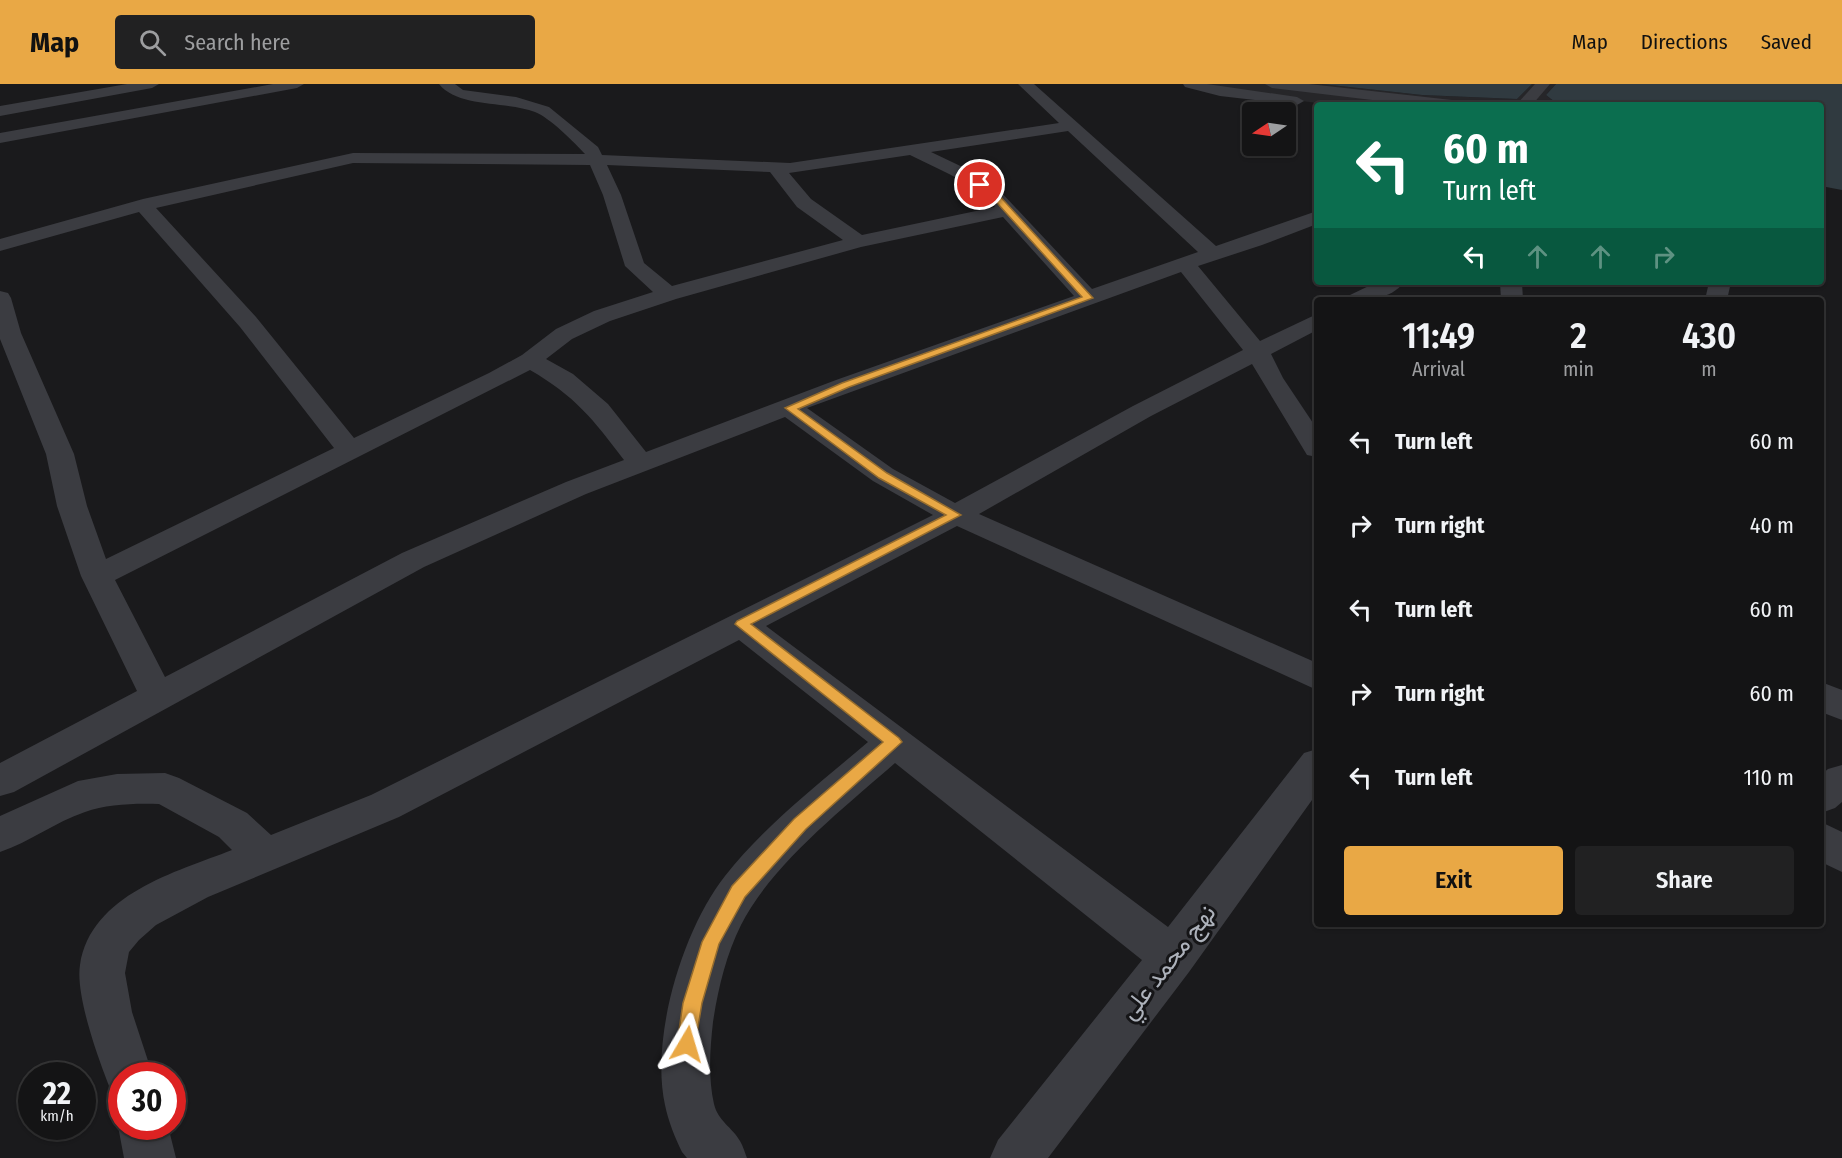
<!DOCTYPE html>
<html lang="en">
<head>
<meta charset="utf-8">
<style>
  :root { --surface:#141415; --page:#212122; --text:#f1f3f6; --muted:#9d9ea0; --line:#333334; --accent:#e9a845 }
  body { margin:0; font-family:"Fira Sans Condensed",Vazirmatn,sans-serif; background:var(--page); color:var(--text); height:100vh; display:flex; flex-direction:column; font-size:22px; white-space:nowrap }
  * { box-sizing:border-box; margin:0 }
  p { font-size:20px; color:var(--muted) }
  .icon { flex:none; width:33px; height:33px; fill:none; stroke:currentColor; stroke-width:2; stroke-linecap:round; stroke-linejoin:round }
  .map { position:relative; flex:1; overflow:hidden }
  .sheet { position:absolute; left:1314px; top:213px; width:510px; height:630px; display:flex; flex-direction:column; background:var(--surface); border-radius:6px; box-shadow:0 2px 4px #0004,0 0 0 2px var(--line) }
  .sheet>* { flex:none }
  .top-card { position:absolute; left:1314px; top:18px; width:510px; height:183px; border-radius:6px; box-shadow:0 2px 4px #0004,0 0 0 2px var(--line); background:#0b6e4f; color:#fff; overflow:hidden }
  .needle { width:39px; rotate:257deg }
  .tools { position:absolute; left:1242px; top:18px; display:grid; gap:12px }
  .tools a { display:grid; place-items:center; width:54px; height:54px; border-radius:6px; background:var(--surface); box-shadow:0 2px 4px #0004,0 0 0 2px var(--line); font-size:30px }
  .speed { position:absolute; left:18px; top:978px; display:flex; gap:12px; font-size:30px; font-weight:700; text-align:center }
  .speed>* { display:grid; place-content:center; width:78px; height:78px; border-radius:50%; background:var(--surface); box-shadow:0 2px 4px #0004,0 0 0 2px var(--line); line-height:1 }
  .speed small { font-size:15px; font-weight:400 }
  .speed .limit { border:9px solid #d22; background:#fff; color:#111 }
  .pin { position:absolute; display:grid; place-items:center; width:51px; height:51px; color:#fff; margin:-26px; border:3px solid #fff; border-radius:50%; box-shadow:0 2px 6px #0007 }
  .me { position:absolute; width:66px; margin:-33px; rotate:7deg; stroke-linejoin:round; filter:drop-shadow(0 0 4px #0008) }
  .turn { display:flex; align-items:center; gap:21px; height:126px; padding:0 30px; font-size:27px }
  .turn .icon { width:78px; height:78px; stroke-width:2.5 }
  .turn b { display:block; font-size:42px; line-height:51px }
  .lanes { display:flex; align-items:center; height:57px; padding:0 30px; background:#0003; justify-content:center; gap:30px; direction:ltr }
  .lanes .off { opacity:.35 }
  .eta { display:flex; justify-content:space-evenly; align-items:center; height:102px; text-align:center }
  .eta b { font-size:36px; font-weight:600; line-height:42px }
  .button { display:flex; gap:12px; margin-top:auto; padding:12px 30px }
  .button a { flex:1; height:69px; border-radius:6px; background:var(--accent); color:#111; font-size:24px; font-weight:600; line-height:69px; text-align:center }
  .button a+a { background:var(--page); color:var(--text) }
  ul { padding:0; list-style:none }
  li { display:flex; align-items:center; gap:18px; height:84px; padding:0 30px }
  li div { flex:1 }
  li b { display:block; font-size:22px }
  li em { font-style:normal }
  header { display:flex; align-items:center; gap:36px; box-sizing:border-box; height:84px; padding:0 30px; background:var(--accent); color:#111 }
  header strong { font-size:28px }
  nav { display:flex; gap:33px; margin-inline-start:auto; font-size:21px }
  .search { width:420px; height:54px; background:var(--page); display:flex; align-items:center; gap:15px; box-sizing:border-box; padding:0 21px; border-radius:6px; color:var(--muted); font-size:22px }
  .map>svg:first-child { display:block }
  .built { fill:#262629 }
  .water { fill:#303a40 }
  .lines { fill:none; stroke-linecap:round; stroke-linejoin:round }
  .minor { fill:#3b3c41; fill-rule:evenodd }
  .route { fill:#e9a845; stroke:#976d2d; stroke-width:1.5 }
  .labels { text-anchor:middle; stroke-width:6; stroke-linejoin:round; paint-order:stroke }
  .near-street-label { font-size:24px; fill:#adb2bb; stroke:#151517 }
</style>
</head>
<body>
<header>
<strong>Map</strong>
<div class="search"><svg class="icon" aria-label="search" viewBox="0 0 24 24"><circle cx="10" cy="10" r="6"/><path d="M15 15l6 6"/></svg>Search here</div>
<nav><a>Map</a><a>Directions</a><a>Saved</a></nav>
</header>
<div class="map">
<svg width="1842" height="1074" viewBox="0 0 1842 1074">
  <rect width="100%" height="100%" fill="#1a1a1c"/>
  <path class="built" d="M 1195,0 L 1322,0 L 1422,11 L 1517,15 L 1532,0 L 1556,0 L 1546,11 L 1555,18 L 1568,21 L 1333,21 L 1216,6 Z"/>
  <g class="water">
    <path d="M 1322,0 L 1532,0 L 1517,15 L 1422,11 Z"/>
    <path d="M 1556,0 L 1842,0 L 1842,106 L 1821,102 L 1821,21 L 1568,21 L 1555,18 L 1546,11 Z"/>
  </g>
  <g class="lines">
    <g class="minor">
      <path d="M 127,0 L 159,0 L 152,4 L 0,32 L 0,22 Z"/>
      <path d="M 273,0 L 304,0 L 297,4 L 0,59 L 0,49 Z"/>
      <path d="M 439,0 L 455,0 L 463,6 L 516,13 L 549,23 L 598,63 L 602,71 L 790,79 L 1059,39 L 1018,0 L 1034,0 L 1216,162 L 1317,127 L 1317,140 L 1262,161 L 1198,182 L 1260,257 L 1317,230 L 1317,246 L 1271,270 L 1283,294 L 1317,345 L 1317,373 L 1307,371 L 1252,280 L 1151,332 L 979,430 L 1317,579 L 1317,606 L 957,442 L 766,542 L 1168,843 L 1304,669 L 1317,665 L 1317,709 L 1189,888 L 1048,1074 L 990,1074 L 998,1056 L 1142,876 L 895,679 C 844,724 771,781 741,841 C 726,871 718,905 713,938 C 710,965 708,993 714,1020 C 718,1037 732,1043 740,1057 C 743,1062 745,1069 747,1074 L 687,1074 L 682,1068 C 675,1054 668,1036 665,1021 C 650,953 683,845 725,792 C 765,741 819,700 868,658 L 739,556 L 399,733 L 208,813 L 156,841 L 139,856 L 129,868 L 125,889 L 132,928 L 153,992 L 122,992 L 122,1013 L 112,1009 C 100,980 75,912 80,881 C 91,810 176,788 232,766 L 219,753 L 159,720 C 136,719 107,720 85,728 C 55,738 30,758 0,768 L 0,732 L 78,697 L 117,690 L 165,689 L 179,694 L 247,729 L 271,751 L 371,711 L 933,431 L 873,397 L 785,333 L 586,410 L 424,483 L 14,708 L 0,712 L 0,679 L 137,607 L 81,492 L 57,422 L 46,370 L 0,255 L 0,207 L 8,209 L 11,214 L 21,249 L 74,370 L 87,422 L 106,475 L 334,364 L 240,243 L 139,128 L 0,167 L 0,155 L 143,115 L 353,69 L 585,70 C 575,59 549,33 535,28 C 507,17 458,24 439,0 ZM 1068,47 L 1198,168 L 1092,205 L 999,106 L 973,88 L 931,68 ZM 910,71 C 940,86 972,98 995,123 L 862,151 L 811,115 L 789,89 ZM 353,79 L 590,81 L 603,111 L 625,182 L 653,208 L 594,227 L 556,245 L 522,271 L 489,289 L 354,354 L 256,233 L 156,124 ZM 607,81 L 770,88 L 797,123 L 843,156 L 672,202 L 644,179 L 621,111 ZM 1003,133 L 1074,212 L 836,296 L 646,368 L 608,320 L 573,290 L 546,275 L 572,255 L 610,237 L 676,215 L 861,163 ZM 1181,188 L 1243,266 L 1133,322 L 955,419 L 893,385 L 807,324 ZM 530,286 C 575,312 593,335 624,376 L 566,398 L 402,469 L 165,593 L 115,496 Z"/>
      <path d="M 1183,0 L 1207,0 L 1297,13 L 1304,17 L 1297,21 L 1220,12 L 1185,3 Z"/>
      <path d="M 1265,0 L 1309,0 L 1452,16 L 1460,21 L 1414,21 L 1272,4 Z"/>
      <path d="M 1535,0 L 1550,0 L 1532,21 L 1516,21 Z"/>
      <path d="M 1377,198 L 1404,198 C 1391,216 1366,216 1347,216 L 1350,211 Z"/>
      <path d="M 1500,198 L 1522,198 L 1523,216 L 1501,216 Z"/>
      <path d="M 1709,198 L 1731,198 L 1727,216 L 1705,216 Z"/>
      <path d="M 1821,598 L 1842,606 L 1842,636 L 1821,628 Z"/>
      <path d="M 1842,681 L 1842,718 L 1835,724 L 1821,729 L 1821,691 L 1828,685 Z"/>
      <path d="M 1821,738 L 1842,748 L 1842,788 L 1821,778 Z"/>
      <path d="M 122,1033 L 122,1042 L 168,1042 L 176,1074 L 124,1074 L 118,1042 Z"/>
    </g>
  </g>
  <path class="route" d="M 977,99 L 983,99 L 996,108 L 1093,214 L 849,303 L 798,325 L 887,389 L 961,431 L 751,540 L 899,654 L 902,658 L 806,745 L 745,813 L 719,860 L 702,919 L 694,967 L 687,969 L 680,967 L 677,960 L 683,919 L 702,858 L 732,802 L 794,735 L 883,658 L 735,540 L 737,537 L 946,431 L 879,394 L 785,324 L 842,299 L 1082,213 L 990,111 L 977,102 Z"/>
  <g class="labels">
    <g class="near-street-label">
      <text transform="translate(1168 878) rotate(-52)" y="8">نهج محمد علي</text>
    </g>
  </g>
</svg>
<div class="tools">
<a><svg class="needle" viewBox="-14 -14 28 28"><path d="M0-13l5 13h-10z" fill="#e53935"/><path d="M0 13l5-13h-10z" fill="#9d9ea0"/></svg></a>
</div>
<div class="speed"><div>22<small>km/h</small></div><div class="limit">30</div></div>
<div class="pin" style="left:980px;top:101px;background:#d93025"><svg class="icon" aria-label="arrive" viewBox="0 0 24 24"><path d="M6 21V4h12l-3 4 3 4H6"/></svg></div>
<svg class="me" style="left:687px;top:960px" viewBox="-20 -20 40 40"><path d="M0-17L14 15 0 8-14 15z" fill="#e9a845" stroke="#fff" stroke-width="4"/></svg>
<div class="top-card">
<div class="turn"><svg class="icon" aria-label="left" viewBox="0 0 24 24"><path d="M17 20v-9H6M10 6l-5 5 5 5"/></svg><div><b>60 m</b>Turn left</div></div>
<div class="lanes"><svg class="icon" aria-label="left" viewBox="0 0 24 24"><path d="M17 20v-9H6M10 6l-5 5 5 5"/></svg><svg class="icon off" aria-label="ahead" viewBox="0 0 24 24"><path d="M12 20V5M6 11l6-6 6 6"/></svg><svg class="icon off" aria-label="ahead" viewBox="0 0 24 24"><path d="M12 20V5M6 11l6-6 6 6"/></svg><svg class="icon off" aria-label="right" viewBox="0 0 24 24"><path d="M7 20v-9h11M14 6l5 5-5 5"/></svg></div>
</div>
<section class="sheet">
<div class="eta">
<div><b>11:49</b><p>Arrival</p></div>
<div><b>2</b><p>min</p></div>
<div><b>430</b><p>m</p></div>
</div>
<ul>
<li><svg class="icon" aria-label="left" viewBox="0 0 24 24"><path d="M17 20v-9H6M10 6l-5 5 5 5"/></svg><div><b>Turn left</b></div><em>60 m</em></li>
<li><svg class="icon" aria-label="right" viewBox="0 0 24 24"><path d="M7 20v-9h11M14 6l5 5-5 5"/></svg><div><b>Turn right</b></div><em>40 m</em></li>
<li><svg class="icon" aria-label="left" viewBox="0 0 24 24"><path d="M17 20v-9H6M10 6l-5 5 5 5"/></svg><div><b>Turn left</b></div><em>60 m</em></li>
<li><svg class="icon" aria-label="right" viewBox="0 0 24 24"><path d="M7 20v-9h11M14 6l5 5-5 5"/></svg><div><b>Turn right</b></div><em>60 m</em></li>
<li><svg class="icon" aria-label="left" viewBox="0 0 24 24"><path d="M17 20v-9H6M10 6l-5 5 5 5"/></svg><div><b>Turn left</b></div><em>110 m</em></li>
</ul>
<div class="button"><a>Exit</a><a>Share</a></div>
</section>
</div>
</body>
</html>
